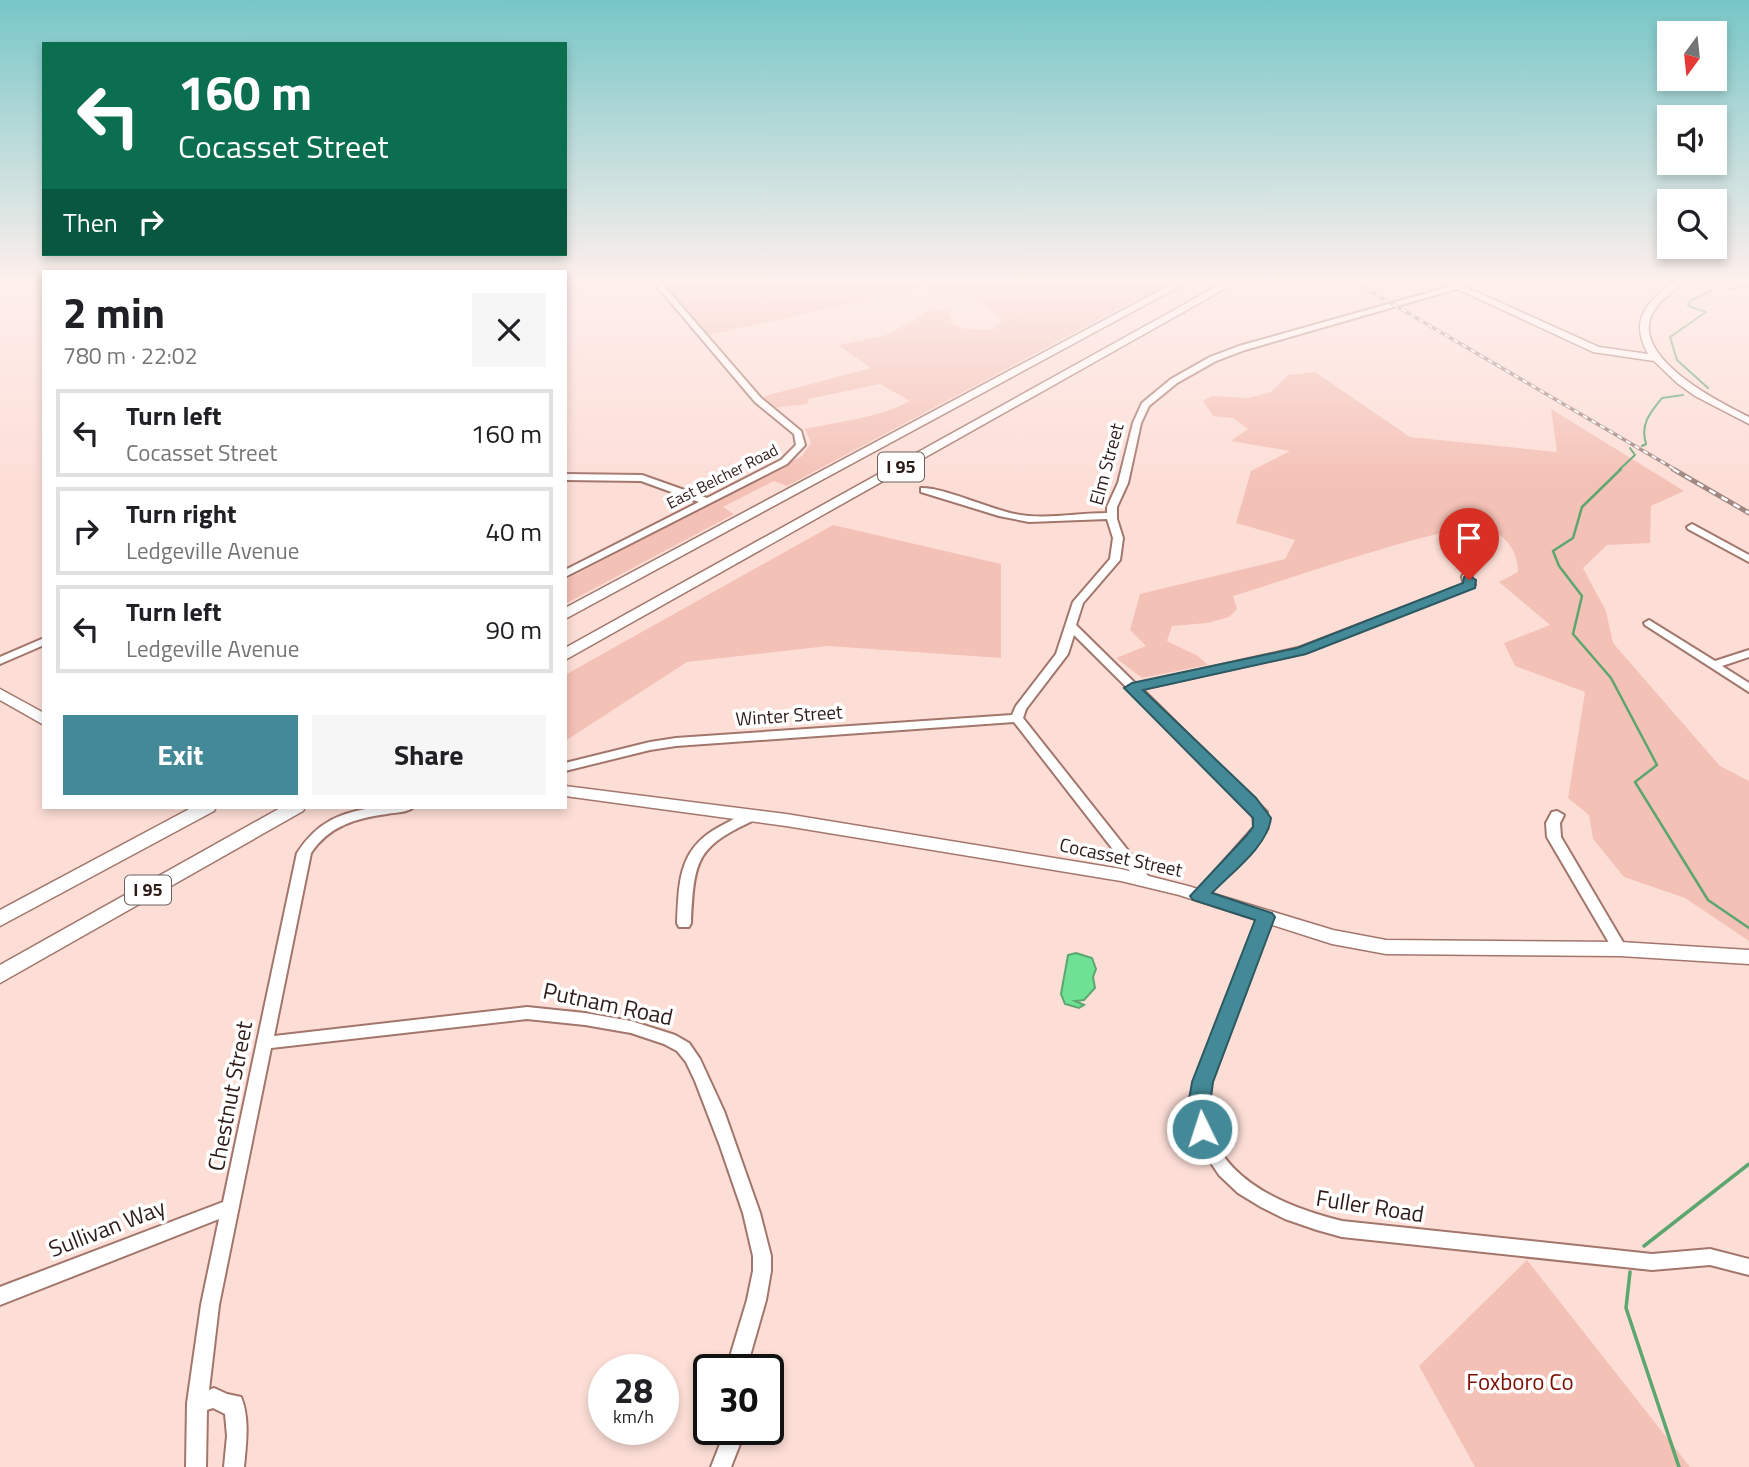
<!DOCTYPE html>
<html lang="en">
<head>
<meta charset="utf-8">
<style>
  :root { --surface:#fff; --page:#f6f6f6; --text:#202124; --muted:#757577; --line:#e0e0e0; --accent:#448997 }
  body { margin:0; font-family:"Titillium Web",sans-serif; background:var(--page); color:var(--text); height:100vh; display:flex; flex-direction:column; font-size:26px; white-space:nowrap }
  * { box-sizing:border-box; margin:0 }
  p { font-size:23px; color:var(--muted) }
  .icon { flex:none; width:38px; height:38px; fill:none; stroke:currentColor; stroke-width:2; stroke-linecap:round; stroke-linejoin:round }
  .map { position:relative; flex:1; overflow:hidden }
  .drawer { position:absolute; left:42px; top:270px; width:525px; height:539px; display:flex; flex-direction:column; background:var(--surface); border-radius:0px; box-shadow:0 4px 10px #0003 }
  .drawer>* { flex:none }
  .hud { position:absolute; left:42px; top:42px; width:525px; height:214px; border-radius:0px; box-shadow:0 4px 10px #0003; background:#0b6e4f; color:#fff; overflow:hidden }
  .needle { width:46px; rotate:195deg }
  .buttons { position:absolute; left:1657px; top:21px; display:grid; gap:14px }
  .buttons a { display:grid; place-items:center; width:70px; height:70px; border-radius:0px; background:var(--surface); box-shadow:0 4px 10px #0003; font-size:35px }
  .speed { position:absolute; left:588px; top:1354px; display:flex; gap:14px; font-size:35px; font-weight:700; text-align:center }
  .speed>* { display:grid; place-content:center; width:91px; height:91px; border-radius:50%; background:var(--surface); box-shadow:0 4px 10px #0003; line-height:1 }
  .speed small { font-size:18px; font-weight:400 }
  .speed .limit { border:4px solid #111; border-radius:10px; background:#fff; color:#111 }
  .pin { position:absolute; display:grid; place-items:center; width:60px; height:60px; color:#fff; margin:-72px -30px; border-radius:50% 50% 50% 0; rotate:-45deg; box-shadow:0 0 7px #0007 }
  .pin .icon { rotate:45deg }
  .me { position:absolute; width:77px; margin:-38px; rotate:356deg; stroke-linejoin:round; filter:drop-shadow(0 0 5px #0008) }
  .turn { display:flex; align-items:center; gap:24px; height:147px; padding:0 21px; font-size:32px }
  .turn .icon { width:91px; height:91px; stroke-width:2.5 }
  .turn b { display:block; font-size:49px; line-height:60px }
  .then { display:flex; align-items:center; height:66px; padding:0 21px; background:#0003; gap:14px; font-size:26px }
  .round { display:grid; place-items:center; flex:none; width:74px; height:74px; border-radius:0px; background:var(--page) }
  .summary { display:flex; align-items:center; justify-content:space-between; height:119px; padding:0 21px }
  h1 { font-size:42px; font-weight:700; line-height:52px }
  .button { display:flex; gap:14px; margin-top:auto; padding:14px 21px }
  .button a { flex:1; height:80px; border-radius:0px; background:var(--accent); color:#fff; font-size:28px; font-weight:700; line-height:80px; text-align:center }
  .button a+a { background:var(--page); color:var(--text) }
  ul { padding:0; list-style:none }
  li { display:flex; align-items:center; gap:21px; height:88px; margin:0 14px 10px; padding:0 7px; border:4px solid var(--line); border-radius:0px }
  li div { flex:1 }
  li b { display:block; font-size:26px }
  li em { font-style:normal }
  .map>svg:first-child { display:block }
  .green { fill:#f4c1b6 }
  .water { fill:#6fe195; stroke:#5ca670; stroke-width:2 }
  .lines { fill:none; stroke-linecap:round; stroke-linejoin:round }
  .stream-far2 { stroke:#5ca670; stroke-width:2 }
  .stream-far1 { stroke:#5ca670; stroke-width:2.5 }
  .stream { stroke:#5ca670; stroke-width:3.5 }
  .minor-casing { stroke:#a3766c; stroke-width:4 }
  .major-casing { stroke:#a3766c; stroke-width:3 }
  .highway-casing { stroke:#a3766c; stroke-width:3 }
  .minor { fill:#fff; fill-rule:evenodd }
  .major { fill:#fff; fill-rule:evenodd }
  .highway { fill:#fff; fill-rule:evenodd }
  .rail-far1-casing { stroke:#a08781; stroke-width:3.5 }
  .rail-casing { stroke:#a08781; stroke-width:5 }
  .rail-far1 { stroke:#fff; stroke-width:2; stroke-dasharray:5; stroke-linecap:butt }
  .rail { stroke:#fff; stroke-width:2.5; stroke-dasharray:7; stroke-linecap:butt }
  .route { fill:#448997; stroke:#2c5962; stroke-width:2 }
  .labels { text-anchor:middle; stroke-width:7; stroke-linejoin:round; paint-order:stroke }
  .far-street-label { font-size:16px; fill:#2e1c18; stroke:#fff }
  .shield { fill:#fff; stroke:#6d605d; stroke-width:2 }
  .shield-label { font-size:18px; font-weight:bold; fill:#2e1c18 }
  .street-label { font-size:19px; fill:#2e1c18; stroke:#fff }
  .near-street-label { font-size:23px; fill:#2e1c18; stroke:#fff }
  .near-park-label { font-size:23px; fill:#7d0f00; stroke:#fff }
</style>
</head>
<body>
<div class="map">
<svg width="1749" height="1467" viewBox="0 0 1749 1467">
  <rect width="100%" height="100%" fill="#fdded7"/>
  <g class="green">
    <path d="M 661,279 L 1175,279 L 787,486 L 774,481 L 723,507 L 734,514 L 565,604 L 565,580 L 802,456 L 811,443 L 805,429 C 841,421 878,418 910,401 L 880,384 L 808,399 L 808,404 L 773,408 L 765,399 L 765,396 L 871,368 L 838,345 L 887,335 L 934,308 L 949,311 L 952,324 L 966,329 L 992,330 L 1001,321 C 991,307 970,294 952,292 C 944,291 938,296 930,293 L 931,288 L 924,287 L 709,335 Z"/>
    <path d="M 1315,372 L 1410,437 L 1557,452 L 1551,409 L 1684,491 L 1651,506 L 1650,543 L 1607,545 L 1583,568 L 1606,611 L 1613,643 L 1720,766 L 1749,781 L 1749,941 L 1685,898 L 1624,877 L 1593,839 L 1589,815 L 1568,798 L 1585,692 L 1515,666 L 1504,643 L 1550,625 L 1499,582 L 1518,572 C 1518,547 1501,529 1475,526 C 1459,525 1444,533 1429,536 C 1362,553 1298,576 1233,596 L 1237,609 L 1229,617 L 1207,623 L 1172,626 L 1167,641 L 1198,656 L 1208,665 L 1142,678 L 1116,658 L 1146,646 L 1130,630 L 1140,594 L 1285,559 L 1295,540 L 1236,523 L 1251,471 L 1290,451 L 1231,441 L 1248,429 L 1233,418 L 1213,416 L 1203,401 L 1212,396 L 1248,398 L 1271,392 L 1288,375 Z"/>
    <path d="M 833,525 L 1001,564 L 1001,658 L 828,646 L 687,662 L 565,741 L 565,675 Z"/>
    <path d="M 1527,1260 L 1690,1467 L 1475,1467 L 1419,1366 Z"/>
  </g>
  <path class="water" d="M 1076,953 L 1092,958 L 1096,969 L 1093,977 L 1095,988 L 1084,1000 L 1075,1001 L 1084,1005 L 1079,1008 L 1065,1004 L 1061,994 L 1068,955 Z"/>
  <g class="lines">
    <g class="stream-far2">
      <path d="M 1730,289 L 1749,285"/>
      <path d="M 1708,388 L 1677,360 L 1670,337 L 1706,312 L 1688,306 L 1691,300 L 1711,291"/>
      <path d="M 1642,446 L 1646,444 C 1640,424 1650,413 1662,398 L 1683,395"/>
      <path d="M 1619,470 L 1635,455 L 1630,448"/>
    </g>
    <path class="stream-far1" d="M 1621,469 L 1582,507 L 1573,538 L 1553,551 L 1559,566 L 1582,596 L 1573,634 L 1611,678 L 1657,765 L 1635,782 L 1708,900 L 1749,928"/>
    <g class="stream">
      <path d="M 1644,1246 L 1749,1164"/>
      <path d="M 1630,1272 L 1626,1308 L 1679,1467"/>
    </g>
    <g class="minor-casing">
      <g id="minor">
        <path d="M 651,279 L 658,279 L 761,398 L 801,431 L 805,445 L 787,464 L 565,577 L 565,570 L 699,502 L 641,481 L 565,480 L 565,474 L 642,475 L 707,498 L 781,460 L 796,445 L 794,434 L 755,402 Z"/>
        <path d="M 1456,285 L 1463,287 L 1245,350 L 1216,361 L 1177,383 L 1149,406 L 1141,423 L 1128,483 L 1117,507 L 1117,519 L 1123,538 L 1120,560 L 1083,603 L 1076,625 L 1136,684 L 1298,648 L 1464,584 L 1462,577 L 1463,575 L 1471,575 L 1475,585 L 1305,653 L 1142,689 L 1267,812 L 1268,828 L 1266,831 L 1205,899 L 1195,899 L 1193,896 L 1254,827 L 1253,813 L 1074,635 L 1068,654 L 1026,709 L 1023,718 L 1149,877 L 1151,880 L 1149,883 L 1139,883 L 1014,722 L 676,746 L 650,750 L 565,771 L 565,763 L 650,742 L 676,738 L 1012,715 L 1016,706 L 1056,654 L 1073,602 L 1110,559 L 1113,538 L 1107,519 L 1029,522 L 999,516 L 921,492 L 921,488 C 943,487 989,509 1015,514 C 1045,520 1076,513 1107,513 L 1107,507 L 1118,483 L 1133,423 L 1142,403 L 1171,379 L 1210,357 L 1239,346 Z"/>
        <path d="M 1692,524 L 1749,555 L 1749,562 L 1688,529 L 1687,527 Z"/>
        <path d="M 1649,620 L 1715,661 L 1749,650 L 1749,657 L 1722,666 L 1749,683 L 1749,692 L 1645,625 L 1644,623 Z"/>
        <path d="M 44,638 L 44,645 L 0,664 L 0,657 Z"/>
        <path d="M 376,807 L 414,807 C 407,813 397,812 387,814 C 356,818 329,826 311,853 L 274,1036 L 527,1007 L 585,1013 L 631,1021 L 675,1035 L 689,1043 L 700,1059 L 724,1111 L 760,1213 L 771,1256 L 771,1271 L 766,1300 L 746,1370 L 726,1370 L 747,1300 L 753,1271 L 753,1256 L 743,1213 L 720,1146 L 695,1081 L 686,1062 L 677,1051 L 664,1044 L 631,1033 L 585,1025 L 527,1019 L 271,1048 L 219,1305 L 209,1390 L 214,1388 L 227,1394 L 241,1397 C 250,1418 246,1445 244,1467 L 224,1467 L 227,1436 L 225,1414 L 213,1408 L 207,1410 L 206,1467 L 186,1467 L 187,1403 L 201,1305 L 219,1219 L 0,1305 L 0,1287 L 223,1202 L 297,853 C 318,821 340,813 376,807 Z"/>
        <path d="M 754,811 L 761,815 L 759,818 C 697,846 694,857 691,923 L 689,927 L 679,927 L 677,923 C 679,882 678,849 719,827 C 730,821 742,814 754,811 Z"/>
        <path d="M 1557,811 L 1564,815 L 1560,823 L 1561,837 L 1627,949 L 1625,953 L 1620,954 L 1615,953 L 1547,837 L 1546,823 L 1552,812 Z"/>
        <path d="M 1266,912 L 1271,913 L 1273,917 L 1206,1097 C 1207,1106 1207,1115 1209,1124 C 1223,1183 1290,1208 1342,1221 L 1652,1254 L 1710,1249 L 1749,1259 L 1749,1275 L 1710,1265 L 1652,1270 L 1342,1237 L 1317,1230 L 1285,1219 L 1261,1207 L 1238,1193 L 1219,1175 L 1205,1154 L 1193,1125 L 1190,1097 L 1259,917 L 1261,913 Z"/>
        <path d="M 720,1430 L 740,1430 L 740,1444 L 731,1467 L 711,1467 L 720,1444 Z"/>
      </g>
    </g>
    <g class="major-casing">
      <g id="major">
        <path d="M 1436,279 L 1448,279 L 1599,347 L 1648,354 C 1628,317 1649,302 1676,279 L 1685,279 C 1676,291 1659,299 1652,314 C 1631,358 1719,402 1749,417 L 1749,424 L 1695,396 L 1677,383 L 1654,361 L 1593,352 Z"/>
        <path d="M 0,689 L 44,713 L 44,725 L 0,700 Z"/>
        <path d="M 565,786 L 786,814 L 1121,869 L 1188,886 L 1333,930 L 1386,940 L 1620,942 L 1749,950 L 1749,964 L 1620,956 L 1386,954 L 1332,944 L 1179,895 L 1121,881 L 786,826 L 565,796 Z"/>
      </g>
    </g>
    <g class="highway-casing">
      <g id="highway">
        <path d="M 1181,279 L 1193,279 L 565,619 L 565,608 Z"/>
        <path d="M 1230,279 L 1242,279 L 565,660 L 565,648 Z"/>
        <path d="M 193,807 L 216,807 L 214,811 L 0,926 L 0,910 Z"/>
        <path d="M 282,807 L 305,807 L 303,811 L 0,983 L 0,965 Z"/>
      </g>
    </g>
    <use href="#minor" class="minor"/>
    <use href="#major" class="major"/>
    <use href="#highway" class="highway"/>
    <g class="rail-far1-casing">
      <path id="rail-far1" d="M 1350,279 L 1676,470"/>
    </g>
    <g class="rail-casing">
      <path id="rail" d="M 1673,469 L 1749,513"/>
    </g>
    <use href="#rail-far1" class="rail-far1"/>
    <use href="#rail" class="rail"/>
  </g>
  <linearGradient id="sky" x2="0" y2="1"><stop stop-color="#77c6c7"/><stop offset="0.58" stop-color="#fef0ed"/><stop offset="1" stop-color="#fef0ed" stop-opacity="0"/></linearGradient>
  <rect width="1749" height="484" fill="url(#sky)"/>
  <path class="route" d="M 1469,576 L 1476,580 L 1475,588 L 1306,654 L 1143,690 L 1256,798 L 1271,818 C 1268,846 1231,873 1212,893 L 1272,913 L 1275,917 L 1213,1082 L 1209,1112 L 1212,1129 L 1209,1136 L 1202,1138 L 1194,1136 L 1187,1112 L 1192,1082 L 1255,920 L 1193,900 L 1190,896 L 1246,836 L 1253,827 L 1253,818 L 1124,688 L 1132,683 L 1297,648 L 1463,583 L 1464,577 Z"/>
  <g class="labels">
    <g class="far-street-label">
      <text transform="translate(722 476) rotate(-27)" y="6">East Belcher Road</text>
    </g>
    <g class="shield">
      <rect x="878" y="452.5" width="46" height="29" rx="5"/>
      <rect x="125" y="875.5" width="46" height="29" rx="5"/>
    </g>
    <g class="shield-label">
      <text x="901" y="473">I 95</text>
      <text x="148" y="896">I 95</text>
    </g>
    <g class="street-label">
      <text transform="translate(1106 464) rotate(-75)" y="7">Elm Street</text>
      <text transform="translate(789 715) rotate(-4)" y="7">Winter Street</text>
      <text transform="translate(1121 857) rotate(12)" y="7">Cocasset Street</text>
    </g>
    <g class="near-street-label">
      <text transform="translate(608 1004) rotate(12)" y="8">Putnam Road</text>
      <text transform="translate(230 1096) rotate(-79)" y="8">Chestnut Street</text>
      <text transform="translate(1370 1206) rotate(9)" y="8">Fuller Road</text>
      <text transform="translate(107 1228) rotate(-21)" y="8">Sullivan Way</text>
    </g>
    <g class="near-park-label">
      <text x="1520" y="1390">Foxboro Co</text>
    </g>
  </g>
</svg>
<div class="buttons">
<a><svg class="needle" viewBox="-14 -14 28 28"><path d="M0-13l5 13h-10z" fill="#e53935"/><path d="M0 13l5-13h-10z" fill="#757577"/></svg></a>
<a><svg class="icon" aria-label="sound" viewBox="0 0 24 24"><path d="M4 9h4l5-4v14l-5-4H4zM17 9q2 3 0 6"/></svg></a>
<a><svg class="icon" aria-label="search" viewBox="0 0 24 24"><circle cx="10" cy="10" r="6"/><path d="M15 15l6 6"/></svg></a>
</div>
<div class="speed"><div>28<small>km/h</small></div><div class="limit">30</div></div>
<div class="pin" style="left:1469px;top:580px;background:#d93025"><svg class="icon" aria-label="arrive" viewBox="0 0 24 24"><path d="M6 21V4h12l-3 4 3 4H6"/></svg></div>
<svg class="me" style="left:1202px;top:1129px" viewBox="-20 -20 40 40"><circle r="17" fill="#448997" stroke="#fff" stroke-width="3"/><path d="M0-11L8 9 0 5-8 9z" fill="#fff"/></svg>
<div class="hud">
<div class="turn"><svg class="icon" aria-label="left" viewBox="0 0 24 24"><path d="M17 20v-9H6M10 6l-5 5 5 5"/></svg><div><b>160 m</b>Cocasset Street</div></div>
<div class="then">Then<svg class="icon" aria-label="right" viewBox="0 0 24 24"><path d="M7 20v-9h11M14 6l5 5-5 5"/></svg></div>
</div>
<section class="drawer">
<div class="summary"><div><h1>2 min</h1><p>780 m · 22:02</p></div><a class="round"><svg class="icon" aria-label="close" viewBox="0 0 24 24"><path d="M6 6l12 12M18 6L6 18"/></svg></a></div>
<ul>
<li><svg class="icon" aria-label="left" viewBox="0 0 24 24"><path d="M17 20v-9H6M10 6l-5 5 5 5"/></svg><div><b>Turn left</b><p>Cocasset Street</p></div><em>160 m</em></li>
<li><svg class="icon" aria-label="right" viewBox="0 0 24 24"><path d="M7 20v-9h11M14 6l5 5-5 5"/></svg><div><b>Turn right</b><p>Ledgeville Avenue</p></div><em>40 m</em></li>
<li><svg class="icon" aria-label="left" viewBox="0 0 24 24"><path d="M17 20v-9H6M10 6l-5 5 5 5"/></svg><div><b>Turn left</b><p>Ledgeville Avenue</p></div><em>90 m</em></li>
</ul>
<div class="button"><a>Exit</a><a>Share</a></div>
</section>
</div>
</body>
</html>
